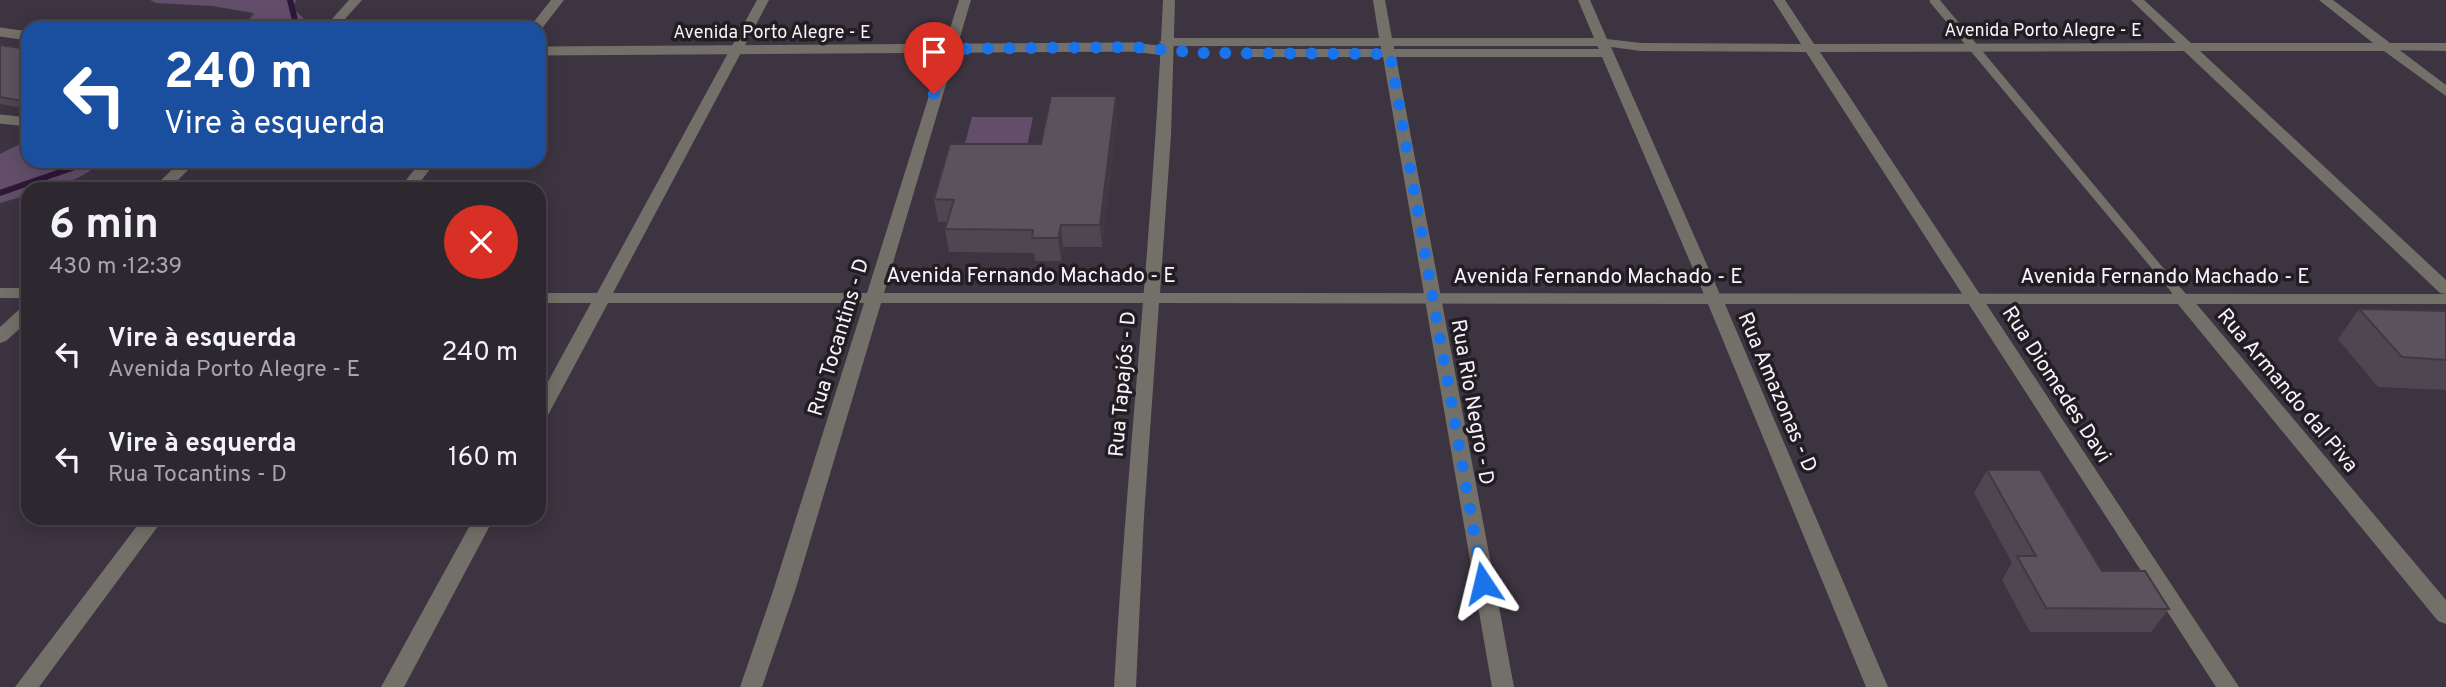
<!DOCTYPE html>
<html lang="pt">
<head>
<meta charset="utf-8">
<style>
  :root { --surface:#2d2730; --page:#39333c; --text:#f1f3f6; --muted:#a7a5ab; --line:#48444c }
  body { margin:0; font-family:Overpass,sans-serif; background:var(--page); color:var(--text); height:100vh; display:flex; flex-direction:column; font-size:26px; white-space:nowrap }
  * { box-sizing:border-box; margin:0 }
  p { font-size:23px; color:var(--muted) }
  .icon { flex:none; width:38px; height:38px; fill:none; stroke:currentColor; stroke-width:2; stroke-linecap:round; stroke-linejoin:round }
  .map { position:relative; flex:1; overflow:hidden }
  .sheet { position:absolute; left:21px; top:182px; width:525px; height:343px; display:flex; flex-direction:column; background:var(--surface); border-radius:21px; box-shadow:0 4px 18px #0003,0 0 0 2px var(--line) }
  .sheet>* { flex:none }
  .hud { position:absolute; left:21px; top:21px; width:525px; height:147px; border-radius:21px; box-shadow:0 4px 18px #0003,0 0 0 2px var(--line); background:#1a4fa0; color:#fff; overflow:hidden }
  .pin { position:absolute; display:grid; place-items:center; width:60px; height:60px; color:#fff; margin:-72px -30px; border-radius:50% 50% 50% 0; rotate:-45deg; box-shadow:0 0 7px #0007 }
  .pin .icon { rotate:45deg }
  .me { position:absolute; width:77px; margin:-38px; rotate:350deg; stroke-linejoin:round; filter:drop-shadow(0 0 5px #0008) }
  .turn { display:flex; align-items:center; gap:24px; height:147px; padding:0 28px; font-size:32px }
  .turn .icon { width:91px; height:91px; stroke-width:2.5 }
  .turn b { display:block; font-size:49px; line-height:60px }
  .round { display:grid; place-items:center; flex:none; width:74px; height:74px; border-radius:37px; background:var(--page) }
  .overview { display:flex; align-items:center; justify-content:space-between; height:119px; padding:0 28px }
  h1 { font-size:42px; font-weight:700; line-height:52px }
  ul { padding:0; list-style:none }
  li { display:flex; align-items:center; gap:21px; height:105px; padding:0 28px }
  li div { flex:1 }
  li b { display:block; font-size:26px }
  li em { font-style:normal }
  .map>svg:first-child { display:block }
  .green { fill:#624e6a }
  .lines { fill:none; stroke-linecap:round; stroke-linejoin:round }
  .stream { stroke:#2f1738; stroke-width:6 }
  .service-far1 { stroke:#73706a; stroke-width:9 }
  .service { stroke:#73706a; stroke-width:11 }
  .minor { fill:#73706a; fill-rule:evenodd }
  .tertiary { fill:#73706a; fill-rule:evenodd }
  .wall { fill:#4e4751 }
  .shaded-wall { fill:#403942 }
  .building { fill:#5b525e; stroke:#403942; stroke-width:2 }
  .route { stroke:#1a73e8; stroke-width:12; stroke-dasharray:0 21.6 }
  .labels { text-anchor:middle; stroke-width:7; stroke-linejoin:round; paint-order:stroke }
  .far-street-label { font-size:18px; fill:#f8f2fa; stroke:#211d23 }
  .street-label { font-size:21px; fill:#f8f2fa; stroke:#211d23 }
</style>
</head>
<body>
<div class="map">
<svg width="2446" height="687" viewBox="0 0 2446 687">
  <rect width="100%" height="100%" fill="#3c3440"/>
  <g class="green">
    <path d="M 150,0 L 297,0 L 292,7 L 307,22 L 309,28 L 243,28 L 254,13 L 212,6 L 156,3 Z"/>
    <path d="M 972,117 L 1033,117 L 1023,166 L 959,166 Z"/>
    <path d="M 28,140 L 28,161 L 104,161 C 78,180 60,189 28,189 L 28,195 L 0,203 L 0,154 Z"/>
  </g>
  <g class="lines">
    <g class="stream">
      <path d="M 290,0 L 297,28"/>
      <path d="M 0,193 L 92,161"/>
    </g>
    <g class="service-far1">
      <path d="M 1934,0 L 2179,294"/>
      <path d="M 0,32 L 28,36"/>
      <path d="M 539,51 L 1132,47 L 1166,51"/>
      <path d="M 0,119 L 28,122"/>
    </g>
    <path class="service" d="M 2177,292 L 2183,299"/>
    <g class="minor">
      <path d="M 349,0 L 362,0 L 337,28 L 324,28 Z"/>
      <path d="M 551,0 L 564,0 L 540,31 L 539,28 L 529,28 Z"/>
      <path d="M 757,0 L 769,0 L 613,293 L 867,293 L 959,0 L 971,0 L 884,293 L 1152,293 L 1160,298 L 1152,303 L 881,303 L 795,591 L 762,687 L 740,687 L 773,591 L 864,303 L 608,303 L 548,415 L 546,420 L 539,422 L 539,398 L 591,303 L 539,303 L 539,293 L 597,293 Z"/>
      <path d="M 1373,0 L 1385,0 L 1392,38 L 1594,38 L 1578,0 L 1590,0 L 1607,39 L 1641,43 L 1801,44 L 1773,0 L 1785,0 L 1814,44 L 2176,43 L 2131,0 L 2144,0 L 2191,43 L 2373,43 L 2319,0 L 2333,0 L 2446,85 L 2446,96 L 2384,51 L 2200,51 L 2446,280 L 2446,294 L 2440,293 L 2184,51 L 1820,52 L 2239,687 L 2216,687 L 1806,52 L 1641,51 L 1611,47 L 1722,299 L 1714,304 L 1706,299 L 1602,57 L 1396,57 L 1514,687 L 1492,687 L 1383,57 L 1247,57 L 1240,53 L 1247,49 L 1381,49 L 1381,46 L 1166,46 L 1159,42 L 1166,38 L 1379,38 ZM 1394,46 L 1597,46 L 1599,49 L 1394,49 Z"/>
      <path d="M 181,161 L 197,161 L 169,189 L 152,189 Z"/>
      <path d="M 421,161 L 436,161 L 415,189 L 399,189 Z"/>
      <rect x="0" y="288" width="28" height="10"/>
      <path d="M 2183,294 L 2189,295 L 2446,600 L 2446,624 L 2438,621 L 2177,303 L 2175,299 L 2177,295 Z"/>
      <path d="M 28,305 L 28,321 L 6,341 L 0,343 L 0,327 L 22,307 Z"/>
      <path d="M 143,518 L 164,518 L 39,687 L 15,687 Z"/>
      <path d="M 474,518 L 494,518 L 404,687 L 381,687 Z"/>
    </g>
    <g class="tertiary">
      <path d="M 1163,0 L 1175,0 L 1171,135 L 1160,293 L 2446,294 L 2446,304 L 1725,304 L 1888,687 L 1866,687 L 1708,304 L 1159,303 L 1144,516 L 1136,687 L 1114,687 C 1127,458 1153,229 1163,0 Z"/>
      <path d="M 2387,43 L 2446,43 L 2446,51 L 2382,50 L 2380,47 Z"/>
    </g>
  </g>
  <g class="wall">
    <path d="M 0,45 L 28,49 L 28,109 L 0,104 Z"/>
    <path d="M 1117,117 L 1102,247 L 1063,247 L 1061,261 L 1035,261 L 1034,253 L 949,252 L 945,229 L 948,222 L 938,222 L 934,199 L 1041,144 Z"/>
    <path d="M 2359,309 L 2446,311 L 2446,390 L 2378,387 L 2338,339 Z"/>
    <path d="M 1987,470 L 2102,571 L 2169,609 L 2151,632 L 2030,632 L 2002,580 L 2012,563 L 1974,493 Z"/>
  </g>
  <g class="shaded-wall">
    <path d="M 1116,96 L 1117,117 L 1102,247 L 1100,225 Z"/>
    <path d="M 1061,225 L 1063,247 L 1061,261 L 1058,238 Z"/>
  </g>
  <g class="building">
    <path d="M 0,45 L 28,49 L 28,102 L 0,97 Z"/>
    <path d="M 1051,96 L 1116,96 L 1100,225 L 1061,225 L 1058,238 L 1032,238 L 1033,230 L 945,229 L 954,200 L 934,199 L 950,144 L 1041,144 Z"/>
    <path d="M 2359,309 L 2446,311 L 2446,360 L 2402,357 Z"/>
    <path d="M 1987,470 L 2040,470 L 2102,571 L 2145,571 L 2169,609 L 2046,608 L 2017,556 L 2036,556 Z"/>
  </g>
  <g class="lines">
    <path class="route" d="M 934,94 L 949,49 L 1132,47 L 1204,53 L 1390,54 L 1483,583"/>
  </g>
  <g class="labels">
    <g class="far-street-label">
      <text x="2043" y="36">Avenida Porto Alegre - E</text>
      <text x="772" y="38">Avenida Porto Alegre - E</text>
    </g>
    <g class="street-label">
      <text x="1031" y="282">Avenida Fernando Machado - E</text>
      <text x="1598" y="283">Avenida Fernando Machado - E</text>
      <text x="2165" y="283">Avenida Fernando Machado - E</text>
      <text transform="translate(838 337) rotate(-73)" y="7">Rua Tocantins - D</text>
      <text transform="translate(1122 384) rotate(-85)" y="7">Rua Tapajós - D</text>
      <text transform="translate(2057 384) rotate(57)" y="7">Rua Diomedes Davi</text>
      <text transform="translate(2288 390) rotate(50)" y="7">Rua Armando dal Piva</text>
      <text transform="translate(1778 392) rotate(67)" y="7">Rua Amazonas - D</text>
      <text transform="translate(1473 402) rotate(80)" y="7">Rua Rio Negro - D</text>
    </g>
  </g>
</svg>
<div class="pin" style="left:934px;top:94px;background:#d93025"><svg class="icon" aria-label="arrive" viewBox="0 0 24 24"><path d="M6 21V4h12l-3 4 3 4H6"/></svg></div>
<svg class="me" style="left:1483px;top:583px" viewBox="-20 -20 40 40"><path d="M0-17L14 15 0 8-14 15z" fill="#1a73e8" stroke="#fff" stroke-width="4"/></svg>
<div class="hud">
<div class="turn"><svg class="icon" aria-label="left" viewBox="0 0 24 24"><path d="M17 20v-9H6M10 6l-5 5 5 5"/></svg><div><b>240 m</b>Vire à esquerda</div></div>
</div>
<section class="sheet">
<div class="overview"><div><h1>6 min</h1><p>430 m · 12:39</p></div><a class="round" style="background:#d93025;color:#fff"><svg class="icon" aria-label="close" viewBox="0 0 24 24"><path d="M6 6l12 12M18 6L6 18"/></svg></a></div>
<ul>
<li><svg class="icon" aria-label="left" viewBox="0 0 24 24"><path d="M17 20v-9H6M10 6l-5 5 5 5"/></svg><div><b>Vire à esquerda</b><p>Avenida Porto Alegre - E</p></div><em>240 m</em></li>
<li><svg class="icon" aria-label="left" viewBox="0 0 24 24"><path d="M17 20v-9H6M10 6l-5 5 5 5"/></svg><div><b>Vire à esquerda</b><p>Rua Tocantins - D</p></div><em>160 m</em></li>
</ul>
</section>
</div>
</body>
</html>
